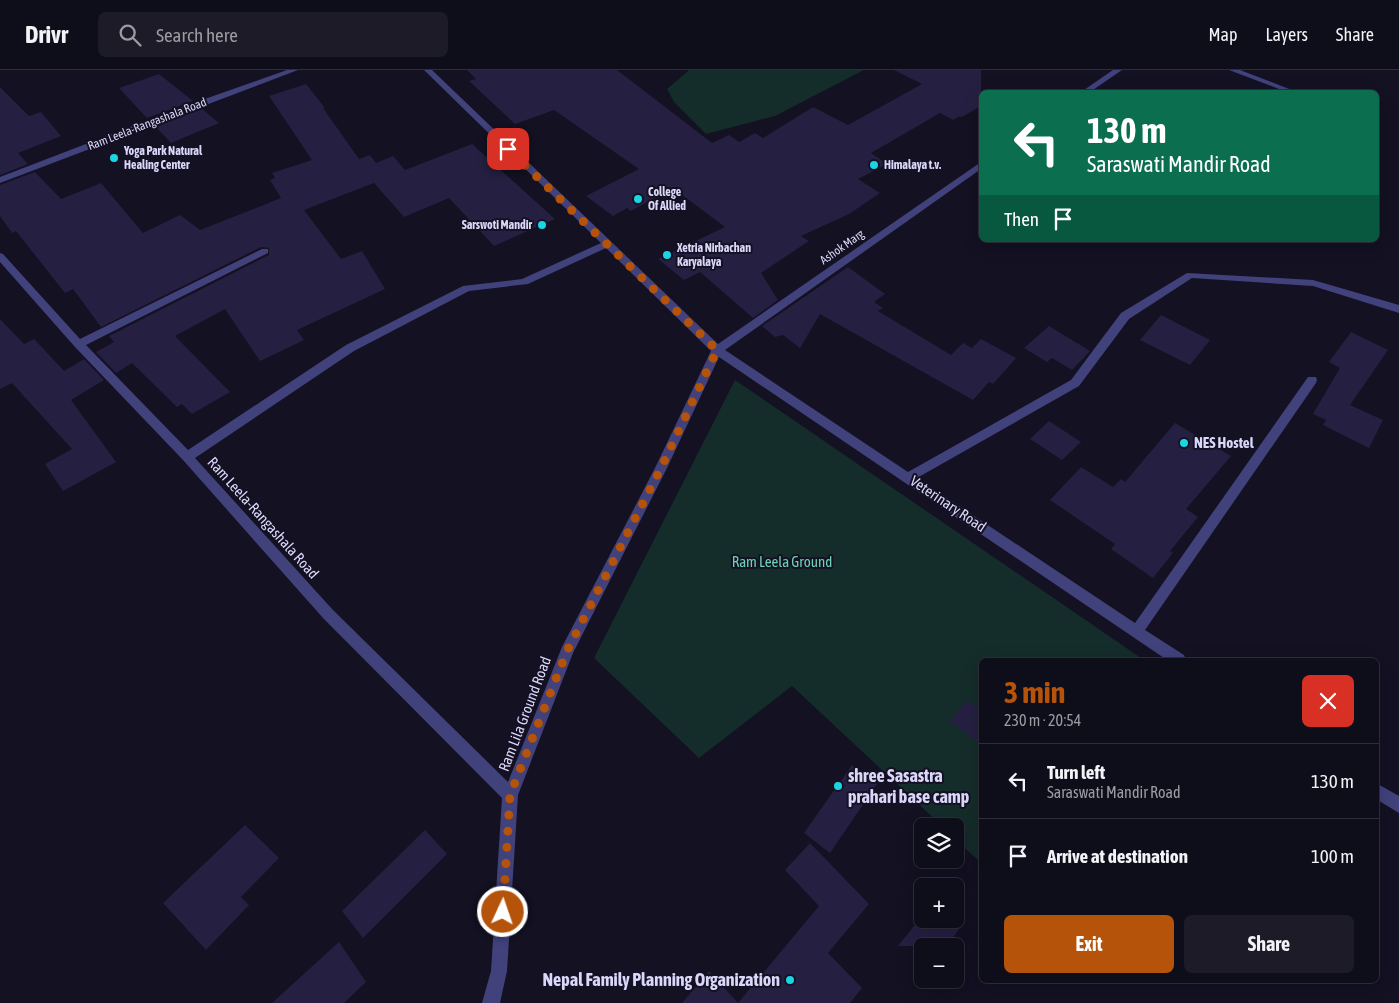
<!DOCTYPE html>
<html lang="en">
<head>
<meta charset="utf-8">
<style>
  :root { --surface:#0e0d1a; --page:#1c1b27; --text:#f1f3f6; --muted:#9b9ca2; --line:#2e2d39; --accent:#b45309 }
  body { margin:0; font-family:"Asap Condensed",sans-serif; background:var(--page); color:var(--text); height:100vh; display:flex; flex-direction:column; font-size:19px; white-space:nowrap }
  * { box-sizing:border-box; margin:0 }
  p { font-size:16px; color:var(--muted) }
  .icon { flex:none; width:28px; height:28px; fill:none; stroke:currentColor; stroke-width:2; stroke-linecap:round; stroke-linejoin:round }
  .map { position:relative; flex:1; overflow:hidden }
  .details { position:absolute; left:979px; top:588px; width:400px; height:325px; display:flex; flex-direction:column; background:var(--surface); border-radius:8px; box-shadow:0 5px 20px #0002,0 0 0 1px var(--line) }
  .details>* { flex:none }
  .top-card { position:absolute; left:979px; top:20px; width:400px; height:152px; border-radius:8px; box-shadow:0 5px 20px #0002,0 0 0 1px var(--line); background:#0b6e4f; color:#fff; overflow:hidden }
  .controls { position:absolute; left:914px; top:748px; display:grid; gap:10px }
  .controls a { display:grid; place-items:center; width:50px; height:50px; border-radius:8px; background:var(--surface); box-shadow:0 5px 20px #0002,0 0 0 1px var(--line); font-size:25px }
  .pin { position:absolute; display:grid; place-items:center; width:42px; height:42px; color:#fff; margin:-21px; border-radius:10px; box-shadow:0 2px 8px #0006 }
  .me { position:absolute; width:55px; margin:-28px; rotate:3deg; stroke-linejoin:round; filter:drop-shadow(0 0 4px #0008) }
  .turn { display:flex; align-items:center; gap:18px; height:105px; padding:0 25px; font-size:22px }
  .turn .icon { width:65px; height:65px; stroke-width:2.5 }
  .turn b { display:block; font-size:35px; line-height:42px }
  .then { display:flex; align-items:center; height:48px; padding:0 25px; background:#0003; gap:10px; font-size:19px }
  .round { display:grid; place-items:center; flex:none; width:52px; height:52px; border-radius:8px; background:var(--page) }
  .summary { display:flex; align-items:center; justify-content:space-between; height:85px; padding:0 25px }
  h1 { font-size:30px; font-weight:700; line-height:38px; color:var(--accent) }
  .primary-button { display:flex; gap:10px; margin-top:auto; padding:10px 25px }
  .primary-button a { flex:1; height:58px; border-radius:8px; background:var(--accent); color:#fff; font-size:20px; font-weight:700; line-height:58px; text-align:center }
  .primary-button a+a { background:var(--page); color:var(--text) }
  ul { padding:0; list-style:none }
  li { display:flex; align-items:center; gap:15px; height:75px; padding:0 25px; border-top:1px solid var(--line) }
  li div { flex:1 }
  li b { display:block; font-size:19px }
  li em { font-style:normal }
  header { display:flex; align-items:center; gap:30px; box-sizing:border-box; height:70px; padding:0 25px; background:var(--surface); border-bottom:1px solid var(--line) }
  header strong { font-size:24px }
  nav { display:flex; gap:28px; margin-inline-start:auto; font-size:18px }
  .search { width:350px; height:45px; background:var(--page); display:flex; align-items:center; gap:12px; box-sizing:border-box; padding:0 18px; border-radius:8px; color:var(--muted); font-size:19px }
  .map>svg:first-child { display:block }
  .green { fill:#142c2a }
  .building { fill:#251f41 }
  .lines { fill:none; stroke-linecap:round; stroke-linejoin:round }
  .minor { fill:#41417c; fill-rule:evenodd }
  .route { stroke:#b45309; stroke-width:9; stroke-dasharray:0 16.2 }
  .poi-dot { fill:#1ad5e3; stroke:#131122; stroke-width:2 }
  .labels { text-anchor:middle; stroke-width:4; stroke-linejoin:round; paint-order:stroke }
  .far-street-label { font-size:12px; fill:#dad7fa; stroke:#131122 }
  .far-poi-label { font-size:12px; font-weight:bold; fill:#dad7fa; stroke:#131122; text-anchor:start }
  .poi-label { font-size:15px; font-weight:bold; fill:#dad7fa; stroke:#131122; text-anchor:start }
  .street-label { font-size:15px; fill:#dad7fa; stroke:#131122 }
  .park-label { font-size:15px; fill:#6bd2b5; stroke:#131122 }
  .near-poi-label { font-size:18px; font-weight:bold; fill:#dad7fa; stroke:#131122; text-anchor:start }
</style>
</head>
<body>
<header>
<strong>Drivr</strong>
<div class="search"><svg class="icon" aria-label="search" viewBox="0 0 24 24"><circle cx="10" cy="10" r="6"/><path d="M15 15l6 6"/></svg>Search here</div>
<nav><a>Map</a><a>Layers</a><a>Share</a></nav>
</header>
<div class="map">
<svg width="1399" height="933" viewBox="0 0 1399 933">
  <rect width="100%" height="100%" fill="#131122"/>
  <g class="green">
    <path d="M 689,0 L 864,0 L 775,46 L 706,64 L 674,32 L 667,19 Z"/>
    <path d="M 735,310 L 1144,590 L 981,590 L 981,793 L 955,769 L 955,756 L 942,756 L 792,616 L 699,688 L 594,588 Z"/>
  </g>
  <g class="building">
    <path d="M 467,0 L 617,0 L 712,73 L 729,65 L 739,72 L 755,63 L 763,68 L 813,37 L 848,55 L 922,14 L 894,0 L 981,0 L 981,36 L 962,47 L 960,46 L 953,50 L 940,43 L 871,83 L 887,94 L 858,109 L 880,123 L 849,144 L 801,166 L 809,171 L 761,203 L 778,230 L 753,248 L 700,202 L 684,210 L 658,189 L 725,157 L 673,118 L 631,141 L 627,138 L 613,146 L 586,126 L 639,99 L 554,40 L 515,54 L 469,11 L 476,9 Z"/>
    <path d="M 159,4 L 193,31 L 147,48 L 119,18 Z"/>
    <path d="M 306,14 L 325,38 L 323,38 L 359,89 L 370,85 L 376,93 L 393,86 L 405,100 L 472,74 L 555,149 L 494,176 L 449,128 L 404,147 L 374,113 L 304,140 L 341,189 L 362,181 L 385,219 L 297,260 L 304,270 L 260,291 L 225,239 L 175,266 L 230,322 L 192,344 L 182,334 L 177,337 L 132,293 L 116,303 L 96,282 L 114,272 L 109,266 L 269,185 L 269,178 L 261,177 L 101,257 L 73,219 L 65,223 L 16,161 L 12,163 L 0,146 L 0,115 L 35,102 L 61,129 L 101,113 L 143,163 L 180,145 L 200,160 L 281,128 L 270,110 L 275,108 L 272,103 L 312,90 L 269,26 Z"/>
    <path d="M 0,17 L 29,46 L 41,42 L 61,66 L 18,83 L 28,94 L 0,105 Z"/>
    <path d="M 202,39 L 219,53 L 171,73 L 155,56 Z"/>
    <path d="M 848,197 L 885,224 L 874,232 L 883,238 L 878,241 L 951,285 L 963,273 L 972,278 L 981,269 L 1016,288 L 993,314 L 989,312 L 973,330 L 820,244 L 800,278 L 783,265 L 775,267 L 762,256 Z"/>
    <path d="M 1161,245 L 1210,270 L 1190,295 L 1140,270 Z"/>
    <path d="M 0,249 L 24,274 L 34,269 L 64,301 L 84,289 L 104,310 L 71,330 L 116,392 L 63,421 L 45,394 L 72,379 L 12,313 L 0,319 Z"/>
    <path d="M 1049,256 L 1090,281 L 1072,300 L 1052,288 L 1047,292 L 1024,278 Z"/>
    <path d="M 1351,262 L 1388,280 L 1350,335 L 1383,350 L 1369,378 L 1323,355 L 1326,350 L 1313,344 L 1340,298 L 1329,292 Z"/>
    <path d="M 1049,351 L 1081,372 L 1062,390 L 1030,369 Z"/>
    <path d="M 1175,353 L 1231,386 L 1186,439 L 1198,447 L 1170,481 L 1173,483 L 1153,508 L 1111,479 L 1115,474 L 1050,430 L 1081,397 L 1113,417 L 1121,409 L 1125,412 Z"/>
    <path d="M 967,630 L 981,641 L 981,675 L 950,651 Z"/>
    <path d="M 852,695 L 877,714 L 830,783 L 804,763 Z"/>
    <path d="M 245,755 L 279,788 L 241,827 L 249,835 L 206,880 L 163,833 Z"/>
    <path d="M 425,760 L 447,784 L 363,868 L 342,841 Z"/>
    <path d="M 810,773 L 869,834 L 828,883 L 862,918 L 850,933 L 682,933 L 709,901 L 738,933 L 819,836 L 785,800 Z"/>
    <path d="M 955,844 L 964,853 L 946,876 L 898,876 L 922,846 L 922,849 L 955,849 Z"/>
    <path d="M 339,872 L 366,912 L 344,933 L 272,933 Z"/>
  </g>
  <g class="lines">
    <g class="minor">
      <path d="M 287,0 L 298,0 L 0,113 L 0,107 L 182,37 Z"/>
      <path d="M 424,0 L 432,0 L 718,274 L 981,92 L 981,99 L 725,280 L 908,402 L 1071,310 L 1121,243 L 1187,203 L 1313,210 L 1399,235 L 1399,243 L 1313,216 L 1192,208 L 1129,249 L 1079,316 L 917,408 L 1135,553 L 1308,307 L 1316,307 L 1317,310 L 1316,313 L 1145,560 L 1184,585 L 1186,590 L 1167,590 L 719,287 L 667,398 L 573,583 L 518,725 L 507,901 L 500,933 L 482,933 L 491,901 L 502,728 L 323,548 L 183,390 L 75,277 L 0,192 L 0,183 L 3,184 L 80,269 L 262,179 L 268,179 L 268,183 L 86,275 L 188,380 L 346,275 L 463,216 L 522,209 L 601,173 ZM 606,178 L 711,281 L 655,398 L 562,577 L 508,712 L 333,540 L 195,388 L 354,281 L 469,221 L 528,214 Z"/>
      <path d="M 1113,0 L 1122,0 L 1090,22 L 1081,22 Z"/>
      <path d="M 1229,0 L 1240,0 L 1297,22 L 1287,22 Z"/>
      <path d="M 1376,713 L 1399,726 L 1399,743 L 1376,729 Z"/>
    </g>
  </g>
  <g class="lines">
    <path class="route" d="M 503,842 L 510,725 L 567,581 L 661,398 L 717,280 L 508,79"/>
  </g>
  <g class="poi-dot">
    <circle cx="114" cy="88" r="5"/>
    <circle cx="874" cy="95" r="5"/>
    <circle cx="638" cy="129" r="5"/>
    <circle cx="542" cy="155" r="5"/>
    <circle cx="667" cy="185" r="5"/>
    <circle cx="1184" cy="373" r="5"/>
    <circle cx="838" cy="716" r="5"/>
    <circle cx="790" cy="910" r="5"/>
  </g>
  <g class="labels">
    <g class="far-street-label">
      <text transform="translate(147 54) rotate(-21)" y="4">Ram Leela-Rangashala Road</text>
      <text transform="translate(842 177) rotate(-35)" y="4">Ashok Marg</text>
    </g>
    <g class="far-poi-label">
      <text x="124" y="85">Yoga Park Natural<tspan x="124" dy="14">Healing Center</tspan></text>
      <text x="884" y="99">Himalaya t.v.</text>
      <text x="648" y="126">College<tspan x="648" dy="14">Of Allied</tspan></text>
      <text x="532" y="159" text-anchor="end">Sarswoti Mandir</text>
      <text x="677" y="182">Xetria Nirbachan<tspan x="677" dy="14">Karyalaya</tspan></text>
    </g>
    <g class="poi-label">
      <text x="1194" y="378">NES Hostel</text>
    </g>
    <g class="street-label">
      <text transform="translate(948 434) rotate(34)" y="5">Veterinary Road</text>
      <text transform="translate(263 448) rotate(48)" y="5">Ram Leela-Rangashala Road</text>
      <text transform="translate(525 644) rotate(-69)" y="5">Ram Lila Ground Road</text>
    </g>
    <g class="park-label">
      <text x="782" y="497">Ram Leela Ground</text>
    </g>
    <g class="near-poi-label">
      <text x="848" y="712">shree Sasastra<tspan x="848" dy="21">prahari base camp</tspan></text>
      <text x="780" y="916" text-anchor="end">Nepal Family Planning Organization</text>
    </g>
  </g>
</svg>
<div class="controls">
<a><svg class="icon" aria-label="layers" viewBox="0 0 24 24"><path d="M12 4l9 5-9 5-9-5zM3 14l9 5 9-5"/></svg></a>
<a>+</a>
<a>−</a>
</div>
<div class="pin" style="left:508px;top:79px;background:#d93025"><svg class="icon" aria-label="arrive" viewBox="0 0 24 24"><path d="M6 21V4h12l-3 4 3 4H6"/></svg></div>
<svg class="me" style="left:503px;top:842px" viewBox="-20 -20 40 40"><circle r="17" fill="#b45309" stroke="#fff" stroke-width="3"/><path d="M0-11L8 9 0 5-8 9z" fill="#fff"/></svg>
<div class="top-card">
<div class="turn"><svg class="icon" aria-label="left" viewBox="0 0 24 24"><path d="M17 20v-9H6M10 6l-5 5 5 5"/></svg><div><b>130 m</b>Saraswati Mandir Road</div></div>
<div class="then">Then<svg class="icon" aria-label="arrive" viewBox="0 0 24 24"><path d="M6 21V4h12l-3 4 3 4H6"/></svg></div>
</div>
<section class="details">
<div class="summary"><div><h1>3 min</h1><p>230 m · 20:54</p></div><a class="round" style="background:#d93025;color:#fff"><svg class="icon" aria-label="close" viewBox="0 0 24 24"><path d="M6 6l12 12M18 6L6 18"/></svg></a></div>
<ul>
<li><svg class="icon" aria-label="left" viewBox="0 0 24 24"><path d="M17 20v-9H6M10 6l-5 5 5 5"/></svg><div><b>Turn left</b><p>Saraswati Mandir Road</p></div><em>130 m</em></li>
<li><svg class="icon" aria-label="arrive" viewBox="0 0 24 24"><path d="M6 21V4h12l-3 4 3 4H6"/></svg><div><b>Arrive at destination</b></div><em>100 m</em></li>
</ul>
<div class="primary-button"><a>Exit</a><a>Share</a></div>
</section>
</div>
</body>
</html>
